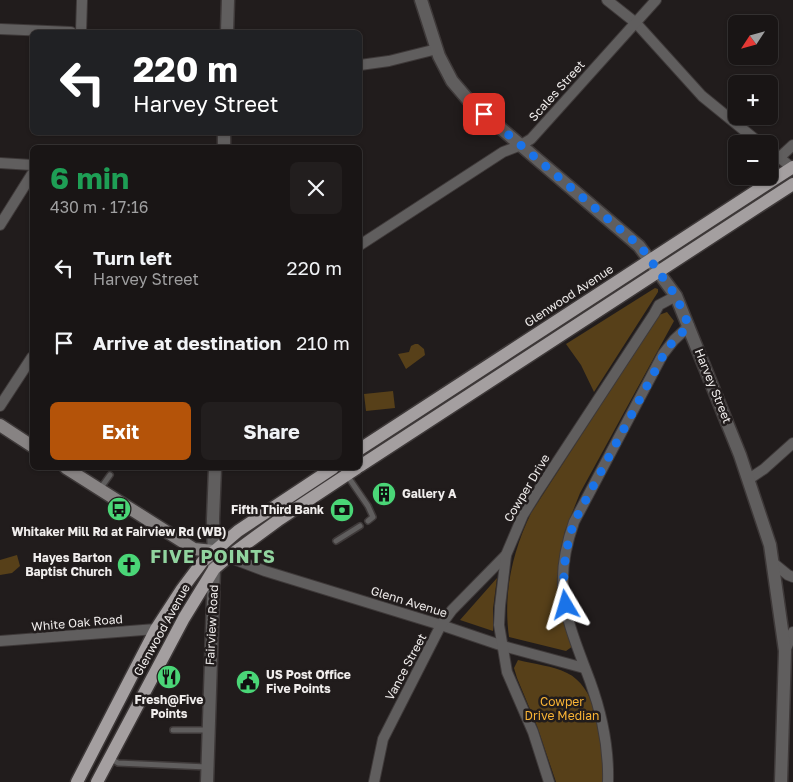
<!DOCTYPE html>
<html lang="en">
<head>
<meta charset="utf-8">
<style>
  :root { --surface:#191515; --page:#221e1e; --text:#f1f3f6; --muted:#9f9fa0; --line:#373434; --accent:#b45309 }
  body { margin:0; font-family:"Golos Text",sans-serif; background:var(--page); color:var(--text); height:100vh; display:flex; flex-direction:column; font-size:19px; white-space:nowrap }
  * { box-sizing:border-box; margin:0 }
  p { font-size:16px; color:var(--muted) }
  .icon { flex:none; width:28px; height:28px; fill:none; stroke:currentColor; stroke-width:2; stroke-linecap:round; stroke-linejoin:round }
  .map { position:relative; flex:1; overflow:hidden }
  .side { position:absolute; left:30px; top:145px; width:332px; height:325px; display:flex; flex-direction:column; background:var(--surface); border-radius:8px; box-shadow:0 1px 4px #0004,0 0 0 1px var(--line) }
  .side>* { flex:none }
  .banner { position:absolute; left:30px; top:30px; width:332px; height:105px; border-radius:8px; box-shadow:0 1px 4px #0004,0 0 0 1px var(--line); background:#202124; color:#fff; overflow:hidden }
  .needle { width:32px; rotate:234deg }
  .fabs { position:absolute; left:728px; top:15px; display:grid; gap:10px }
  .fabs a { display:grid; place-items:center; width:50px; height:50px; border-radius:8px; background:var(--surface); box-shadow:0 1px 4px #0004,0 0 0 1px var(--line); font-size:25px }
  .pin { position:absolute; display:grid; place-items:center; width:42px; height:42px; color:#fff; margin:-21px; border-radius:10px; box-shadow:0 2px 8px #0006 }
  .me { position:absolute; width:55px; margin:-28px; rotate:353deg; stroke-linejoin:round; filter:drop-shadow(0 0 4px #0008) }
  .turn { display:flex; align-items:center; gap:18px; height:105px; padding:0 20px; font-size:22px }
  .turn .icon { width:65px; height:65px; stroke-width:2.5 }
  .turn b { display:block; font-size:35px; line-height:42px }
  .round { display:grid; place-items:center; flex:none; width:52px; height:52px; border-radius:8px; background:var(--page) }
  .head { display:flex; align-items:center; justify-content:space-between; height:85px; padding:0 20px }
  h1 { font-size:30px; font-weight:700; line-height:38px; color:#1e9e55 }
  .cta { display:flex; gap:10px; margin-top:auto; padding:10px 20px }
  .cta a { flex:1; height:58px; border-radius:8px; background:var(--accent); color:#fff; font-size:20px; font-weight:700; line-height:58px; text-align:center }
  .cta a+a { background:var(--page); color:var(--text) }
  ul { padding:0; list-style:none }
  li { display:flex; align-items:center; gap:15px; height:75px; padding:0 20px }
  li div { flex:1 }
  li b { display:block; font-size:19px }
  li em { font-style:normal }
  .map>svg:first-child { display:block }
  .green { fill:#574019 }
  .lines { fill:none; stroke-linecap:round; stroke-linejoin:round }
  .service-casing { stroke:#3e3939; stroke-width:8 }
  .minor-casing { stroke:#3e3939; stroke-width:12 }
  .tertiary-casing { stroke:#3e3939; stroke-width:15 }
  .secondary-casing { stroke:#3e3939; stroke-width:15 }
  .primary-casing { stroke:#3e3939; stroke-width:15 }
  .service { stroke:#605e5e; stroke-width:5 }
  .minor { stroke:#605e5e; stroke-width:10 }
  .tertiary { stroke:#605e5e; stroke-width:12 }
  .secondary { stroke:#878383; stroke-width:12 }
  .primary { stroke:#a49fa0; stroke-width:12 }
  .route { stroke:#1a73e8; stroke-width:9; stroke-dasharray:0 16.2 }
  .labels { text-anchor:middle; stroke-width:5; stroke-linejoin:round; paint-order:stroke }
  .street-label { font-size:12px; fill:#f0edec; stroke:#211c1c }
  .poi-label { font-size:12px; font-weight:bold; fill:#f0edec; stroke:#211c1c; text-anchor:start }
  .park-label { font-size:12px; fill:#f9b435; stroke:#211c1c }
  .district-label { font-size:18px; font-weight:bold; letter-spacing:1px; fill:#91d49f; stroke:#211c1c }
</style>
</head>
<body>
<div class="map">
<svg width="793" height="782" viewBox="0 0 793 782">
  <rect width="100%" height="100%" fill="#211c1c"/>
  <g class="green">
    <path d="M 655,288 L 658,289 L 658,292 L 594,392 L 581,365 L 566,344 Z"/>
    <path d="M 667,312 L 674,321 L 580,493 L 565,531 L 561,549 L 558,576 L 573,646 L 566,651 L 509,637 C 503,593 512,553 531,513 L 659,315 Z"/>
    <path d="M 415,344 L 418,344 L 424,349 L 425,355 L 406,369 L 398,354 L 409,352 L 411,346 Z"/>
    <path d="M 393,391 L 395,408 L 366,411 L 364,394 Z"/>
    <path d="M 17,555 L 20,566 L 12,573 L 0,575 L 0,560 Z"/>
    <path d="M 497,578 L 493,609 L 493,631 L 460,620 Z"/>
    <path d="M 518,660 C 534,664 553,666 567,673 C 601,689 602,750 604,782 L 556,782 L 537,726 L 517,678 L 514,668 Z"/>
  </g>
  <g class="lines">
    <g class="service-casing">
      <g id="service">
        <path d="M 342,468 L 368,506 L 373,517 L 368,521"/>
        <path d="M 100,489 L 110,475"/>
        <path d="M 336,541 L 360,526"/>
        <path d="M 173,730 L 208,730"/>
        <path d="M 110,758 L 118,763 L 207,767"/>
      </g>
    </g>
    <g class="minor-casing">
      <g id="minor">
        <path d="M 607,0 L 636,23 L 702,96 L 761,144"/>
        <path d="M 0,29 L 71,32"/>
        <path d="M 81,32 L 82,0"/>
        <path d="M 360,65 L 389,61 L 437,49"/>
        <path d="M 769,149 L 792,168"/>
        <path d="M 780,157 L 793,145"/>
        <path d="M 0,163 L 32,165"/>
        <path d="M 0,225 L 32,174"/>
        <path d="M 360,245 L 503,152 L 521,145 L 531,139 L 656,0"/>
        <path d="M 0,406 L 32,357"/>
        <path d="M 749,479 L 764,469 L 793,443"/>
        <path d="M 228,557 L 265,571 L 441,625 L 503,646 L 584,668"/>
        <path d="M 772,562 L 788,575 L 793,577"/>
        <path d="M 0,641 L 156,629"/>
        <path d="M 785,651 L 793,632"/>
        <path d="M 374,782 L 383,739 L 441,625 L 452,610 L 506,555"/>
        <path d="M 549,782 L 533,732 L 507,672 L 499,625 L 500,606 L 506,555 L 523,515 L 536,494 L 654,314 L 659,305 L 676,296"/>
        <path d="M 608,782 C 609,747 602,714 590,681 C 579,651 564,618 563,586 C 562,564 567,542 574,522 L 663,354 L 674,340 L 689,326"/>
      </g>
    </g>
    <g class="tertiary-casing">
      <g id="tertiary">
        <path d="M 421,0 L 439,56 L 452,81 L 470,102 L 639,246 L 676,296 L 740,455 L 770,545 L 785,651 L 781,782"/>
        <path d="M 227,32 L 228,0"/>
        <path d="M 224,148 L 224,132"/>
        <path d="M 207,782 L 214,569 L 213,519 L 215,468"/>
      </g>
    </g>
    <g class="secondary-casing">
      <g id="secondary">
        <path d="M 0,425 L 32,446"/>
        <path d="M 66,468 L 194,549 L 213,551 L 222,554"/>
      </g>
    </g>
    <g class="primary-casing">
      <g id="primary">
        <path d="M 360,449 L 793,167"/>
        <path d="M 360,466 L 793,184"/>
        <path d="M 77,782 L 156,629 L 182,589 L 203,561 L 238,531 L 333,468"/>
        <path d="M 97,782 L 184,618 L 214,569 L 228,557 L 280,519 L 357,468"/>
      </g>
    </g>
    <use href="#service" class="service"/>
    <use href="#minor" class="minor"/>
    <use href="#tertiary" class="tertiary"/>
    <use href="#secondary" class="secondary"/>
    <use href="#primary" class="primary"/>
  </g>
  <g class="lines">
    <path class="route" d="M 484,114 L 641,247 L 676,296 L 689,326 L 674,340 L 664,354 L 574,522 C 565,550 561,576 566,605"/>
  </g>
  <defs>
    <g id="building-disc" transform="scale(1.25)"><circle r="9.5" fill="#4ad677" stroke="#211c1c"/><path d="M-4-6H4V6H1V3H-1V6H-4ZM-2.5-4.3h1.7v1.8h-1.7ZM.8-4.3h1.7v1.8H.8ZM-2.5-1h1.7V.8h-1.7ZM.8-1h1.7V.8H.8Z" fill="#111"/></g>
    <g id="bus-disc" transform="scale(1.25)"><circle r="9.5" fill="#4ad677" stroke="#211c1c"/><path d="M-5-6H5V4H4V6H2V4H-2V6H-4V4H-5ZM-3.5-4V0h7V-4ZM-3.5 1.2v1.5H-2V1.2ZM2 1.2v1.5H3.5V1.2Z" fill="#111"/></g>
    <g id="bank-disc" transform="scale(1.25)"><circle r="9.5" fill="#4ad677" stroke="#211c1c"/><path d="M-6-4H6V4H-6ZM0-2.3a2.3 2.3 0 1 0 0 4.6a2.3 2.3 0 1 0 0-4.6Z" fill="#111"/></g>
    <g id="church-disc" transform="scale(1.25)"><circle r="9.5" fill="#4ad677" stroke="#211c1c"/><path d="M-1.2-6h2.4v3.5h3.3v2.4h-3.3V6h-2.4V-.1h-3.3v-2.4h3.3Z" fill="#111"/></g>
    <g id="restaurant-disc" transform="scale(1.25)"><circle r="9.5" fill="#4ad677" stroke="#211c1c"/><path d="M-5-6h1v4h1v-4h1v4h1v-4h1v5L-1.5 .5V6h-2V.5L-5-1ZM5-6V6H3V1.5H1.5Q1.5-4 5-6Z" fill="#111"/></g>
    <g id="civic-disc" transform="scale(1.25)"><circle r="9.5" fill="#4ad677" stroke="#211c1c"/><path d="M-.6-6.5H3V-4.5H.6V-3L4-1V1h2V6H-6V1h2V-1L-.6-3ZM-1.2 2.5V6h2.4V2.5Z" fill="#111"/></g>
  </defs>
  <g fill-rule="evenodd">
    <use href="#building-disc" x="384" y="494"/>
    <use href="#bus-disc" x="119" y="509"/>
    <use href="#bank-disc" x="342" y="510"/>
    <use href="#church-disc" x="129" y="565"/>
    <use href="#restaurant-disc" x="169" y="677"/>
    <use href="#civic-disc" x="248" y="682"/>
  </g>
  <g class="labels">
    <g class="street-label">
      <text transform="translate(557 91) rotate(-48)" y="4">Scales Street</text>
      <text transform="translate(569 296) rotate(-33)" y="4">Glenwood Avenue</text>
      <text transform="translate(713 386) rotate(68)" y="4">Harvey Street</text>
      <text transform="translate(527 488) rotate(-59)" y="4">Cowper Drive</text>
      <text transform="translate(409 602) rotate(17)" y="4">Glenn Avenue</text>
      <text transform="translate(77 623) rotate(-5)" y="4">White Oak Road</text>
      <text transform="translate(212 625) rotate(-87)" y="4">Fairview Road</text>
      <text transform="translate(162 630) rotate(-61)" y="4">Glenwood Avenue</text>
      <text transform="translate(406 667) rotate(-62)" y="4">Vance Street</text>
    </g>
    <g class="poi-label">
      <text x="402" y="498">Gallery A</text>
      <text x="324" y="514" text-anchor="end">Fifth Third Bank</text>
      <text x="119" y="536" text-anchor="middle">Whitaker Mill Rd at Fairview Rd (WB)</text>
      <text x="112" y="562" text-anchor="end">Hayes Barton<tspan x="112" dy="14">Baptist Church</tspan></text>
      <text x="266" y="679">US Post Office<tspan x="266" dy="14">Five Points</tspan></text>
      <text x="169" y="704" text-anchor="middle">Fresh@Five<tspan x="169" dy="14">Points</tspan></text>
    </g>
    <g class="park-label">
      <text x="562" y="706">Cowper<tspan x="562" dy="14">Drive Median</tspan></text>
    </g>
    <g class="district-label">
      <text x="213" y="563">FIVE POINTS</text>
    </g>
  </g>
</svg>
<div class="fabs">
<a><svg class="needle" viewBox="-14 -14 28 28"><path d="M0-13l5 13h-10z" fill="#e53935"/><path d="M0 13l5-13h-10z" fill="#9f9fa0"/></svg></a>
<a>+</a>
<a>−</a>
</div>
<div class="pin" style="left:484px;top:114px;background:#d93025"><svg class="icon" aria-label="arrive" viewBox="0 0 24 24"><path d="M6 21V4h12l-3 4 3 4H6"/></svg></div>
<svg class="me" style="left:566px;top:605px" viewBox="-20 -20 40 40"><path d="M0-17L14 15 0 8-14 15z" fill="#1a73e8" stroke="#fff" stroke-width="4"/></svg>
<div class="banner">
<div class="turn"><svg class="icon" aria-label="left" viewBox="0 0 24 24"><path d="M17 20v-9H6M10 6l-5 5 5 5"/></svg><div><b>220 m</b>Harvey Street</div></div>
</div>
<section class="side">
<div class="head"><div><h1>6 min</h1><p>430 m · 17:16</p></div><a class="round"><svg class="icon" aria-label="close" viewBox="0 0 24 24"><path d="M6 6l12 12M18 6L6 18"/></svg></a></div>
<ul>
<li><svg class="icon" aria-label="left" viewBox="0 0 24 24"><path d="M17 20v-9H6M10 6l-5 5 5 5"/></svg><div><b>Turn left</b><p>Harvey Street</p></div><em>220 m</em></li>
<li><svg class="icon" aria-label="arrive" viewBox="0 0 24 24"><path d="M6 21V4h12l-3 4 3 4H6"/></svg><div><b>Arrive at destination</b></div><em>210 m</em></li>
</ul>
<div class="cta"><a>Exit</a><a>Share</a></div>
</section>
</div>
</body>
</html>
